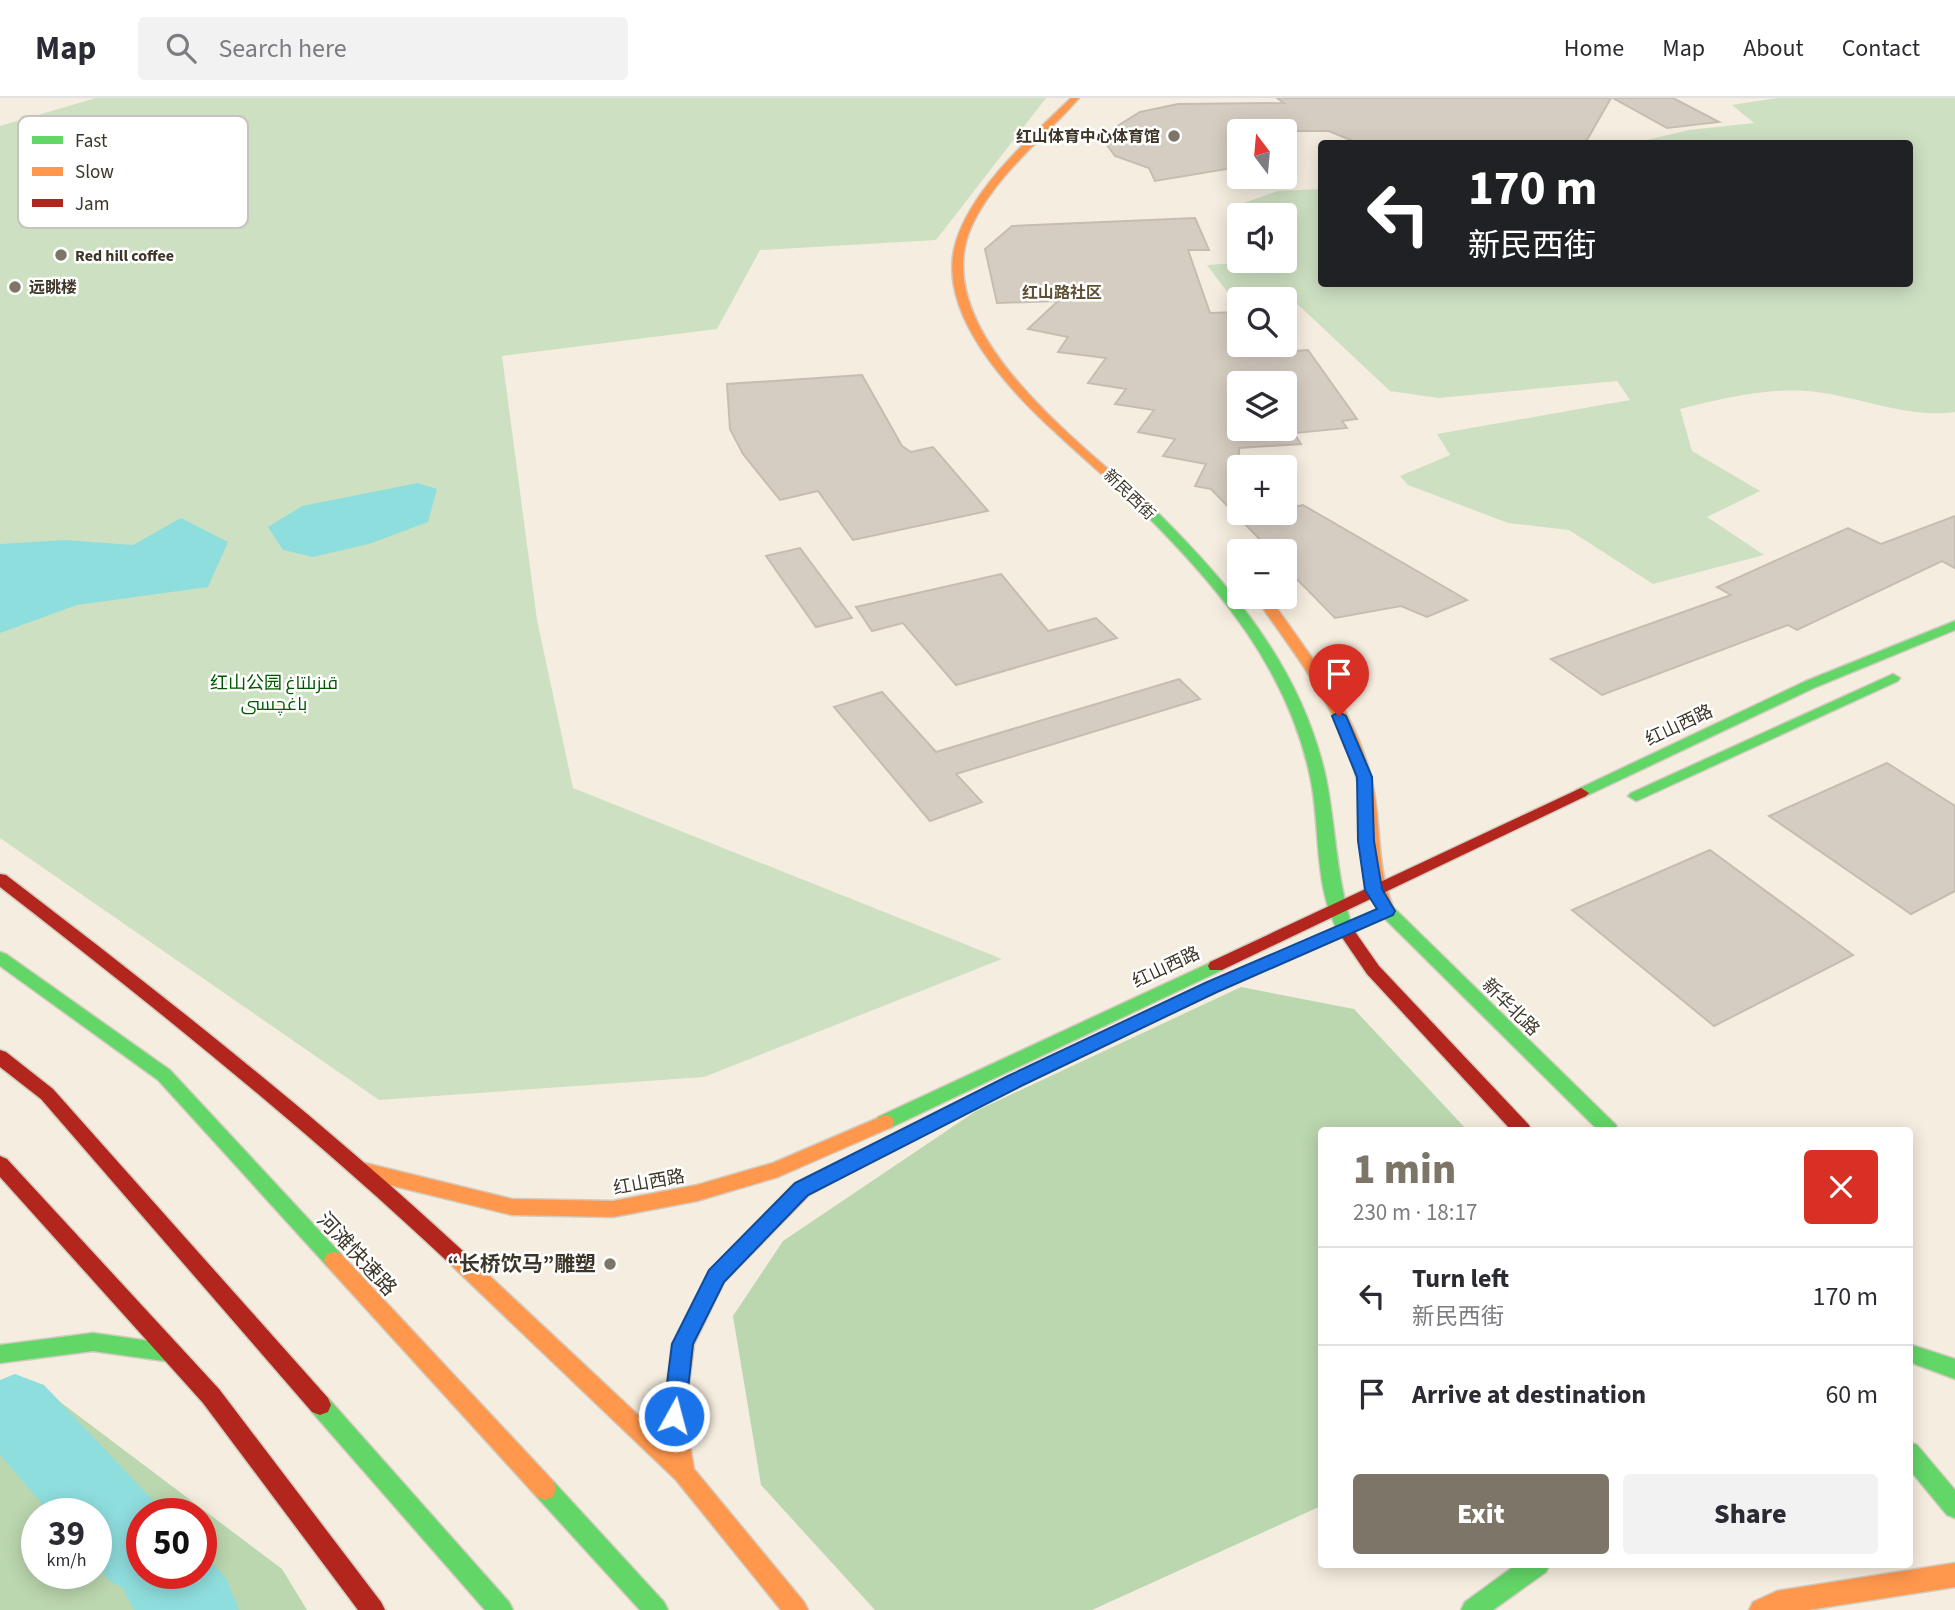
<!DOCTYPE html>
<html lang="en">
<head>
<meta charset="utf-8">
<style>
  :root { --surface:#fff; --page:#f2f2f3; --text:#2b2b33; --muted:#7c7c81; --line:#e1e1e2; --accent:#7d7668 }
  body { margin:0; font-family:"Source Sans 3",Cairo,"Noto Sans SC",sans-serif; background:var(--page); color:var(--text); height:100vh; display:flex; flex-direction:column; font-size:26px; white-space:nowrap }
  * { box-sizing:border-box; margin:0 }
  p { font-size:23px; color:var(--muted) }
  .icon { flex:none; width:38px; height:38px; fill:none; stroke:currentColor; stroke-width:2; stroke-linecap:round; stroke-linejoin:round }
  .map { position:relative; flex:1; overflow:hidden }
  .panel { position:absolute; left:1318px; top:1029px; width:595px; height:441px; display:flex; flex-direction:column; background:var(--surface); border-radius:7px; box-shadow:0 4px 18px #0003 }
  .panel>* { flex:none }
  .top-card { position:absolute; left:1318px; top:42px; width:595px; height:147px; border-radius:7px; box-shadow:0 4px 18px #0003; background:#202124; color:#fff; overflow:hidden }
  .needle { width:46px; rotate:344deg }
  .controls { position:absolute; left:1227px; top:21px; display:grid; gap:14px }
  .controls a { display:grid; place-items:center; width:70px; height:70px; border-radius:7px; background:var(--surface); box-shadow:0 4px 18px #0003; font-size:35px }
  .speed { position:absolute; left:21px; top:1400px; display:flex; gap:14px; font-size:35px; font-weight:700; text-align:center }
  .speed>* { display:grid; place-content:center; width:91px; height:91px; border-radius:50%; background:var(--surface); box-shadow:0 4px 18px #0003; line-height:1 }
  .speed small { font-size:18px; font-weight:400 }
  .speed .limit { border:10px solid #d22; background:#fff; color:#111 }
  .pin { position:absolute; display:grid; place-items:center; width:60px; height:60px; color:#fff; margin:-72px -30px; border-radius:50% 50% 50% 0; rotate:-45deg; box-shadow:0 0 7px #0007 }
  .pin .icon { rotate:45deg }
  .me { position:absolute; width:77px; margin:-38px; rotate:7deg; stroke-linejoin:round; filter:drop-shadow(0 0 5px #0008) }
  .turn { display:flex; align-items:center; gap:24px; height:147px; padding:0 35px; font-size:32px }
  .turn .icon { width:91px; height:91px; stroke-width:2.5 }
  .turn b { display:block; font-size:49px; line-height:60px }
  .round { display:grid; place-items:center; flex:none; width:74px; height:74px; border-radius:7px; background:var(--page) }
  .headline { display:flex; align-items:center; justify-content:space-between; height:119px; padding:0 35px }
  h1 { font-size:42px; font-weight:800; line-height:52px; color:var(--accent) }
  .button { display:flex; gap:14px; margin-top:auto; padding:14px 35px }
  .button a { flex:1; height:80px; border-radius:7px; background:var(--accent); color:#fff; font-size:28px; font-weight:800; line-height:80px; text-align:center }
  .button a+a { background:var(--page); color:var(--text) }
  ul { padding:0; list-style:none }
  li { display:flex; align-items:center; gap:21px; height:98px; padding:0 35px; border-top:2px solid var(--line) }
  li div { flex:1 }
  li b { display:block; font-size:26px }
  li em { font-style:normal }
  header { display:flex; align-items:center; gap:42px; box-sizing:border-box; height:98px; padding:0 35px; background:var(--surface); border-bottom:2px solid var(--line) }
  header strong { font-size:33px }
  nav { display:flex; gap:38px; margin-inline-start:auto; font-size:24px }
  .search { width:490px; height:63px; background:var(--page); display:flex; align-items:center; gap:18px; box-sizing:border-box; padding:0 24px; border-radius:7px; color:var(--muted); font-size:26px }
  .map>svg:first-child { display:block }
  .green { fill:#cee0c2 }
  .forest { fill:#bbd7af; fill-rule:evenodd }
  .water { fill:#8fdede }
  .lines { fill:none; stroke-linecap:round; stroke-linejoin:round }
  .river { fill:#8fdede; fill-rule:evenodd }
  .building { fill:#d6cdc2; stroke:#c6bdb2; stroke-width:2; fill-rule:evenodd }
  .fast-casing { stroke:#d3cbbf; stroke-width:3 }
  .slow-casing { stroke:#d3cbbf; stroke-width:3 }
  .jam-casing { stroke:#d3cbbf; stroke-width:3 }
  .fast { fill:#63d668; fill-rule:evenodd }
  .slow { fill:#ff974d; fill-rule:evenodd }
  .jam { fill:#b3261e; fill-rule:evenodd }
  .route { fill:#1a73e8; stroke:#114b97; stroke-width:2 }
  .poi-dot { fill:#7d7668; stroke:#fff; stroke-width:2.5 }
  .labels { text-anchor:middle; stroke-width:5; stroke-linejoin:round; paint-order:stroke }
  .far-poi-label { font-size:16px; font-weight:bold; fill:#3d3628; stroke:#fff; text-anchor:start }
  .far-neighbourhood-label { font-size:16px; font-weight:bold; fill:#5f4f32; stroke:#fff }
  .far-street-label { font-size:16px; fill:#3d3628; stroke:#fff }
  .park-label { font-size:18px; fill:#005700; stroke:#fff }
  .street-label { font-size:18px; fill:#3d3628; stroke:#fff }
  .near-street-label { font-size:21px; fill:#3d3628; stroke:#fff }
  .near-poi-label { font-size:21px; font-weight:bold; fill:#3d3628; stroke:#fff; text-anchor:end }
  .key { fill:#fff; stroke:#c5c3be; stroke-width:2 }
  .key-label { font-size:19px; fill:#3d3628 }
</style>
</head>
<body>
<header>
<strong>Map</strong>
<div class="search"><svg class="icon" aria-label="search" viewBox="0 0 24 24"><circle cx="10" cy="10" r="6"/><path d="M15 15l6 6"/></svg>Search here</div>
<nav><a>Home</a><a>Map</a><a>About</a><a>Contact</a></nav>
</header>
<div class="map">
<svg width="1955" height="1512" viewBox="0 0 1955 1512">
  <rect width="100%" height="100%" fill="#f5eddf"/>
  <g class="green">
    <path d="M 96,0 L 1046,0 L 936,142 L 760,152 L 717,231 L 502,258 L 537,522 L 573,690 L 1002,861 L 704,979 L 379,1002 L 0,740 L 0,28 Z"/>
    <path d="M 1777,0 L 1955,0 L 1955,314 C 1905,321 1857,297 1807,293 C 1766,290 1720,301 1680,311 L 1692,353 L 1760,393 L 1707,419 L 1764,457 L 1653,486 L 1569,432 L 1508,425 L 1408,387 L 1400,378 L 1450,357 L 1437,336 L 1630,302 L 1617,283 L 1438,300 L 1390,293 L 1291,200 L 1231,199 L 1207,167 L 1236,165 L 1239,159 L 1239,163 L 1284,163 L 1284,117 L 1239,120 L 1227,111 L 1278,93 L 1321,91 L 1321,186 L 1909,186 L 1909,46 L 1634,45 L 1689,32 L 1754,25 L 1732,7 Z"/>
  </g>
  <g class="forest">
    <path d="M 1241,889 L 1354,911 L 1467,1032 L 1321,1032 L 1321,1408 L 1092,1512 L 875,1512 L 761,1387 L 733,1218 L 783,1143 L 976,1013 Z"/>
    <path d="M 0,1287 L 39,1288 L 282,1471 L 307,1512 L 0,1512 ZM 37,1416 L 96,1416 L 96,1475 L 37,1475 ZM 142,1416 L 201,1416 L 201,1475 L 142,1475 Z"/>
  </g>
  <g class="water">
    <path d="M 418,385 L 437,391 L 428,424 L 369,446 L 313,459 L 283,452 L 268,429 L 302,408 Z"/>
    <path d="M 181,420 L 228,444 L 208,489 L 77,507 L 0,535 L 0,446 L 65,442 L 133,447 Z"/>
  </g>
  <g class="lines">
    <path class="river" d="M 15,1276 L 44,1287 L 166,1416 L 142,1416 L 142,1475 L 201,1475 L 201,1453 L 226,1480 L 239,1512 L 134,1512 L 122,1489 L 111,1484 L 96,1468 L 96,1416 L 51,1416 L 0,1357 L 0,1282 Z"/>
  </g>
  <g class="building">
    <path d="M 1277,0 L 1611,0 L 1587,42 L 1578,46 L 1360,46 L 1329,33 L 1288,33 L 1284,38 L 1284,33 L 1239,33 L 1239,69 L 1155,83 L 1149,70 L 1115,58 L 1104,43 L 1119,27 L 1140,14 L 1178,6 L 1284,5 Z"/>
    <path d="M 1613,0 L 1673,0 L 1719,24 L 1667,30 Z"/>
    <path d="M 1195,120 L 1209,152 L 1188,152 L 1210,215 L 1239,214 L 1239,257 L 1308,252 L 1357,321 L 1342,323 L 1347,330 L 1294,335 L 1301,346 L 1239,350 L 1239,419 L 1284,415 L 1284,411 L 1303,407 L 1467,502 L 1427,519 L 1401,508 L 1335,520 L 1284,468 L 1284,453 L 1271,453 L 1211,391 L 1195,388 L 1206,366 L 1163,358 L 1175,341 L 1138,334 L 1154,312 L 1115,306 L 1126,291 L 1088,285 L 1106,260 L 1058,254 L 1068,239 L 1028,231 L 1058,203 L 997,205 L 985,151 L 1012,128 ZM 1239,285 L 1284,285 L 1284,331 L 1239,331 Z"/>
    <path d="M 862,277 L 902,348 L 911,354 L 933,349 L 988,413 L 853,442 L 818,393 L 780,402 L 743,356 L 730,331 L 727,286 Z"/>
    <path d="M 1955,418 L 1955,470 L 1942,463 L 1797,532 L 1788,527 L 1602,597 L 1551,561 L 1731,497 L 1717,489 L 1848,430 L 1881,446 Z"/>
    <path d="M 800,450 L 852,520 L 816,529 L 766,458 Z"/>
    <path d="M 1001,476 L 1048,533 L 1096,520 L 1117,540 L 956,587 L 903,525 L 872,533 L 856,509 Z"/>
    <path d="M 1179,581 L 1200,601 L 956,676 L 982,704 L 930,723 L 834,609 L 882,594 L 936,654 Z"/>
    <path d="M 1887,665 L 1955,708 L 1955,793 L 1911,816 L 1769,718 Z"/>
    <path d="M 1710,752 L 1853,857 L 1714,928 L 1572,812 Z"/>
  </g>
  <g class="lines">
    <g class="fast-casing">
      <g id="fast">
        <path d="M 1149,409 L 1153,410 C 1231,487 1302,570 1326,680 C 1336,730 1336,781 1353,831 L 1351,835 L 1339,835 C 1313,789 1321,728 1310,678 C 1287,571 1220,491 1145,416 L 1145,410 Z"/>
        <path d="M 1955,523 L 1955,532 L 1816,589 L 1586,698 L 1581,700 L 1573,695 L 1576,692 L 1806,583 Z"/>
        <path d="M 1893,576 L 1900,580 L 1898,583 L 1641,701 L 1636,703 L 1628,698 L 1631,695 Z"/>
        <path d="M 1387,807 L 1393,809 L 1616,1027 L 1618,1032 L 1598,1032 L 1381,817 L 1379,813 L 1381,809 Z"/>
        <path d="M 0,854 L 6,856 L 170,972 L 341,1156 L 344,1162 L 341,1168 L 334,1170 L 327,1168 L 158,982 L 0,868 Z"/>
        <path d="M 1216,862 L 1222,864 L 1224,868 L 1222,872 L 892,1029 L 885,1031 L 878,1029 L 876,1024 L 878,1019 Z"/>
        <path d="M 93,1235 L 171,1246 L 179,1248 L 182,1255 L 179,1262 L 171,1264 L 93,1253 L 0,1265 L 0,1247 Z"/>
        <path d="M 1909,1246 L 1955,1261 L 1955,1281 L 1909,1264 Z"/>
        <path d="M 320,1297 L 328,1300 L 509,1504 L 513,1512 L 485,1512 L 312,1314 L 309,1307 L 312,1300 Z"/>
        <path d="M 1909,1344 L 1917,1347 L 1955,1392 L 1955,1420 L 1947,1417 L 1909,1371 Z"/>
        <path d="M 545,1380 L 553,1383 L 664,1504 L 668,1512 L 640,1512 L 537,1399 L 534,1391 L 537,1383 Z"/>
        <path d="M 1517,1466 L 1550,1466 L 1546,1474 L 1493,1512 L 1461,1512 L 1465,1504 Z"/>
      </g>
    </g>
    <g class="slow-casing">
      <g id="slow">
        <path d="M 1071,0 L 1079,0 C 1043,41 998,75 973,125 C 921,231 1086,349 1153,410 L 1153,416 L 1149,417 C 1137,412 1126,398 1117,390 C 1096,371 1074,352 1054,333 C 1007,290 935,213 956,144 C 973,89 1031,39 1071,0 Z"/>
        <path d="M 1271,508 L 1276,509 C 1312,560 1354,613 1370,675 C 1383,722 1374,765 1394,811 L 1392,815 L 1380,815 C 1355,771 1368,721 1355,674 C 1339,614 1300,563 1264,512 Z"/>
        <path d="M 885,1017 L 892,1019 L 894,1024 L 892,1029 L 778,1079 L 697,1103 L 613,1119 L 512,1117 L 365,1081 L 358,1078 L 355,1073 L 358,1068 L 365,1065 L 512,1101 L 613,1103 L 697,1087 L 773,1065 Z"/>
        <path d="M 862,1052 L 869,1055 L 872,1060 L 869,1065 L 809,1097 L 724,1184 L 694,1246 L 685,1318 L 694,1371 L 804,1504 L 808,1512 L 781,1512 L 676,1382 L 449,1165 L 446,1159 L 449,1153 L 456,1151 L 463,1153 L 668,1345 L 663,1318 L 672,1246 L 710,1172 L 795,1085 Z"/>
        <path d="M 334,1154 L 341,1156 L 553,1383 L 556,1391 L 553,1399 L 545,1402 L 537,1399 L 327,1168 L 324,1162 L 327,1156 Z"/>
        <path d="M 1955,1465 L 1955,1489 L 1808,1512 L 1749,1512 L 1753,1504 L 1777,1493 Z"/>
      </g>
    </g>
    <g class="jam-casing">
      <g id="jam">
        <path d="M 1581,690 L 1589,695 L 1586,698 L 1222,872 L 1210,872 L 1208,868 L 1210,864 Z"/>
        <path d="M 0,776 L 6,777 C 163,897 318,1019 463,1153 L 466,1159 L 463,1165 L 456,1167 L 449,1165 C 306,1031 155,909 0,789 Z"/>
        <path d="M 1345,826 L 1351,828 L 1379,868 L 1529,1027 L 1531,1032 L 1511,1032 L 1367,876 L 1337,832 Z"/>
        <path d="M 0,952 L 6,954 L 53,991 L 328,1300 L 331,1307 L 328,1314 L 320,1317 L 312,1314 L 41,1001 L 0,969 Z"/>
        <path d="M 0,1058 L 7,1061 L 219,1291 L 381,1504 L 385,1512 L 358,1512 L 203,1305 L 0,1079 Z"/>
      </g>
    </g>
    <use href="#fast" class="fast"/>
    <use href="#slow" class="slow"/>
    <use href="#jam" class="jam"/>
  </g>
  <path class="route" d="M 1339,614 L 1346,618 L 1372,679 L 1374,743 L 1382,791 L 1395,813 L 1393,817 L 1217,894 L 1021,988 L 808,1097 L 724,1184 L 693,1246 L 685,1318 L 682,1325 L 674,1328 L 666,1325 L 663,1318 L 672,1246 L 709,1172 L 795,1085 L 1008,978 L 1205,885 L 1377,811 L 1365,792 L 1358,743 L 1357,679 L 1332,618 Z"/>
  <g class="poi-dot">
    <circle cx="1174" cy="38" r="7"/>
    <circle cx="61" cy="157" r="7"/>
    <circle cx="15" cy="189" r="7"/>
    <circle cx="610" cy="1166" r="7"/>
  </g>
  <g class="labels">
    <g class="far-poi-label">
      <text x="1160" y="44" text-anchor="end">红山体育中心体育馆</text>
      <text x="75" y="163">Red hill coffee</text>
      <text x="29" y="195">远眺楼</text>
    </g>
    <g class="far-neighbourhood-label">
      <text x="1062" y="200">红山路社区</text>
    </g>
    <g class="far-street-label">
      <text transform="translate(1130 396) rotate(44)" y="6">新民西街</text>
    </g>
    <g class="park-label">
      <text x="274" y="591">红山公园 قىزىلتاغ<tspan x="274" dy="21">باغچىسى</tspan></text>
    </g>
    <g class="street-label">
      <text transform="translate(1679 627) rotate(-25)" y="6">红山西路</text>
      <text transform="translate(1166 869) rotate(-25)" y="6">红山西路</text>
      <text transform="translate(1511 909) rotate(45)" y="6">新华北路</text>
      <text transform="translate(649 1084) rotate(-10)" y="6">红山西路</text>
    </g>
    <g class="near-street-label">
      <text transform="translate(357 1156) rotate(47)" y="7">河滩快速路</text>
    </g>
    <g class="near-poi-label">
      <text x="596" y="1173">“长桥饮马”雕塑</text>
    </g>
  </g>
  <rect x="18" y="18" width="230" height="112" rx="10" class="key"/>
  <rect x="32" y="38" width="31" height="8" fill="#63d668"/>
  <rect x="32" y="69" width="31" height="9" fill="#ff974d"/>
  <rect x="32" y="101" width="31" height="8" fill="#b3261e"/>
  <g class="key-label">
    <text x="75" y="49">Fast</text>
    <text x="75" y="80">Slow</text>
    <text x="75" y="112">Jam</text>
  </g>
</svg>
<div class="controls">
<a><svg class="needle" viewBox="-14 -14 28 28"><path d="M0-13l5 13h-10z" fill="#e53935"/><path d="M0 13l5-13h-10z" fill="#7c7c81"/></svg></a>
<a><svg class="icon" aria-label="sound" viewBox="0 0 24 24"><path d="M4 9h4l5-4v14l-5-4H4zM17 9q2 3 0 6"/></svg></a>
<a><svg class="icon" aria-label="search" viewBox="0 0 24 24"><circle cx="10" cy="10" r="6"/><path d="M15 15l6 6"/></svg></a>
<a><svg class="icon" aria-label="layers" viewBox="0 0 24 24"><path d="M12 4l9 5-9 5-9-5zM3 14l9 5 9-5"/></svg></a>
<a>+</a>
<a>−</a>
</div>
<div class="speed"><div>39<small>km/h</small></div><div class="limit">50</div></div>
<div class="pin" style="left:1339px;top:618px;background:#d93025"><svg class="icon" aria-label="arrive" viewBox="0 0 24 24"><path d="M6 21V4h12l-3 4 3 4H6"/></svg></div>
<svg class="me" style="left:674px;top:1318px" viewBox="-20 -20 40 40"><circle r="17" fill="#1a73e8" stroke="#fff" stroke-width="3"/><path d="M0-11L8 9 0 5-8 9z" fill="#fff"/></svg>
<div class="top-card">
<div class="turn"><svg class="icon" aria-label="left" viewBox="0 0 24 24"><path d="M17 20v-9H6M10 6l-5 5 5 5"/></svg><div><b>170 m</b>新民西街</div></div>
</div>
<section class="panel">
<div class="headline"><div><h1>1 min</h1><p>230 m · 18:17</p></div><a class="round" style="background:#d93025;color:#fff"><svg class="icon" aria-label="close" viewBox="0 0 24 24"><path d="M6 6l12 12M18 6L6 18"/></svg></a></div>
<ul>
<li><svg class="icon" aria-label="left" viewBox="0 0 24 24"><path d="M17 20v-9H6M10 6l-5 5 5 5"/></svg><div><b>Turn left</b><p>新民西街</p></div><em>170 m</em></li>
<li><svg class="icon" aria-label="arrive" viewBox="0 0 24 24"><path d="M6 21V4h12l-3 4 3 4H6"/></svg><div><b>Arrive at destination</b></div><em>60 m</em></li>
</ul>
<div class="button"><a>Exit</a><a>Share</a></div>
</section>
</div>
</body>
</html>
